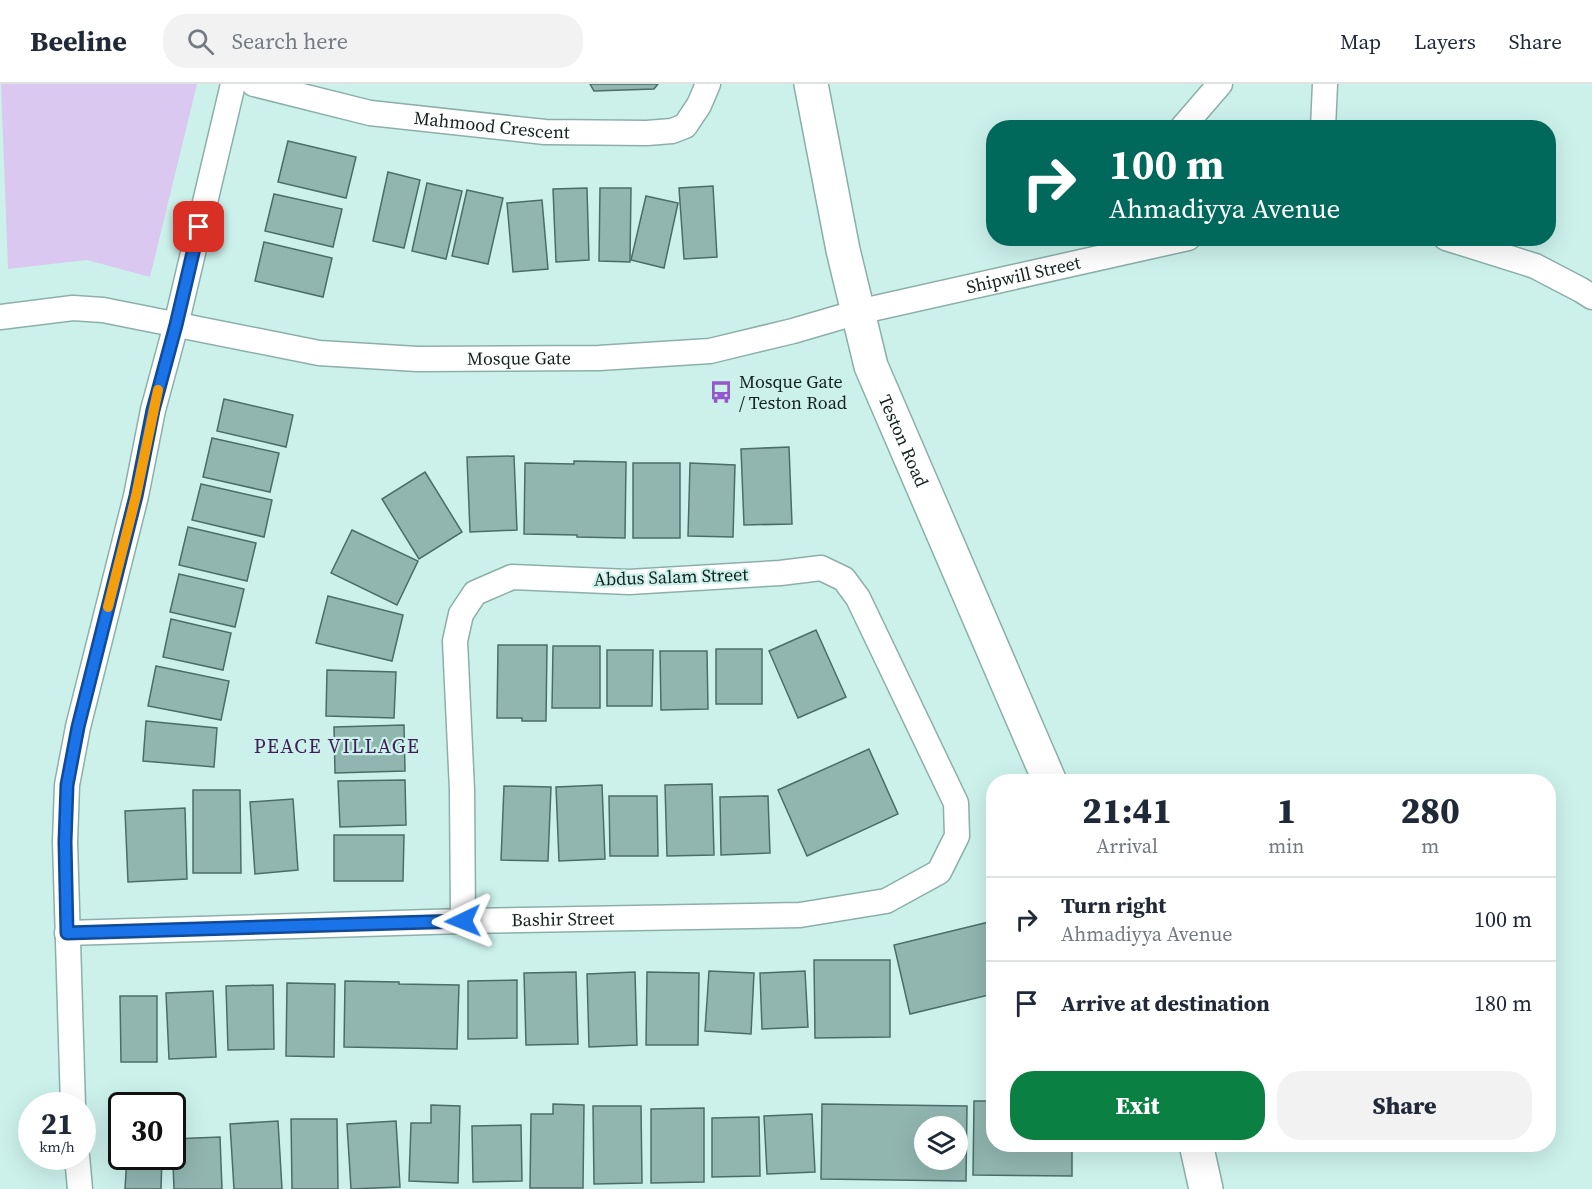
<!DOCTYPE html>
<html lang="en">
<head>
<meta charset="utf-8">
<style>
  :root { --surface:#fff; --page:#f2f2f3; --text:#1f2937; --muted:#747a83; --line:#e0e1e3; --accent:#0b8043 }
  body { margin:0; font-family:"Source Serif 4",serif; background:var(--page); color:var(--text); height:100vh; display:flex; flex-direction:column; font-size:22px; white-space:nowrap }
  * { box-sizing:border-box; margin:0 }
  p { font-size:20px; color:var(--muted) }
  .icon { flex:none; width:33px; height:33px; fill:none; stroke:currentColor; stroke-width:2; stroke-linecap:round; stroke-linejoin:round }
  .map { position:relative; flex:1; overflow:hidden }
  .side { position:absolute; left:986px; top:690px; width:570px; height:378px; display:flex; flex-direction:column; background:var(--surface); border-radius:24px; box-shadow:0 6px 24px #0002 }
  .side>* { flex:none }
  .banner { position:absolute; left:986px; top:36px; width:570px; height:126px; border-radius:24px; box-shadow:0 6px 24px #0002; background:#00695c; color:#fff; overflow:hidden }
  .tools { position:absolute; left:914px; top:1032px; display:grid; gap:12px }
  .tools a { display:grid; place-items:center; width:54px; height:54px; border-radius:50%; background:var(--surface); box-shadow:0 6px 24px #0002; font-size:30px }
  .speed { position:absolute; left:18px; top:1008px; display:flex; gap:12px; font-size:30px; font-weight:700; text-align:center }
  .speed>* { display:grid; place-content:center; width:78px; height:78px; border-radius:50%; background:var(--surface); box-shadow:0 6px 24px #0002; line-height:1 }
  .speed small { font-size:15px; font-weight:400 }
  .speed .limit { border:3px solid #111; border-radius:9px; background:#fff; color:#111 }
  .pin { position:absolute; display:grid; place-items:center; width:51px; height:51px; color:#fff; margin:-26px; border-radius:12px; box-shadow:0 3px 9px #0006 }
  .me { position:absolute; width:66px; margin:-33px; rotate:268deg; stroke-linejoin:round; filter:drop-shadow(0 0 4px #0008) }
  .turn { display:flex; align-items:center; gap:21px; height:126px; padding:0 24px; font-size:27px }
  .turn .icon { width:78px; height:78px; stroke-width:2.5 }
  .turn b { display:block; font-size:42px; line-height:51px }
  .eta { display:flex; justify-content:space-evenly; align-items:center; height:102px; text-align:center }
  .eta b { font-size:36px; font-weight:800; line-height:42px }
  .button { display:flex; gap:12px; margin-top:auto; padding:12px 24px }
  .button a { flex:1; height:69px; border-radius:24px; background:var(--accent); color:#fff; font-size:24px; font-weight:800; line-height:69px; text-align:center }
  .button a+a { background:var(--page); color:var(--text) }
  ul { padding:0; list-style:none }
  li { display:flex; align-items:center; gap:18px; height:84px; padding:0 24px; border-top:2px solid var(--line) }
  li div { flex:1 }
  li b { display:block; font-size:22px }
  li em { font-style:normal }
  header { display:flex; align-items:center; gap:36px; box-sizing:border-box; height:84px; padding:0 30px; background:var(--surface); border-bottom:2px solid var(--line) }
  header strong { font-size:28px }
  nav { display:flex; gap:33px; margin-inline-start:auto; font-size:21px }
  .search { width:420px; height:54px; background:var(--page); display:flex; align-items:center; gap:15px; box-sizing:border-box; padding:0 21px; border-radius:24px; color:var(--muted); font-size:22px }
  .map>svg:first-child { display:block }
  .green { fill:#dbc8f1 }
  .building { fill:#91b5af; stroke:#4b6d68; stroke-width:1.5; fill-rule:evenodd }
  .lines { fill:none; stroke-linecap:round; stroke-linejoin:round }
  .street-casing { stroke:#8cafaa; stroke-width:27 }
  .secondary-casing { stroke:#8cafaa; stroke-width:36 }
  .street { stroke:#fff; stroke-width:24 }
  .secondary { stroke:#fff; stroke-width:33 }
  .route-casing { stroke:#114b97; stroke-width:15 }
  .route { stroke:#1a73e8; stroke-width:10 }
  .slow { stroke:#f59e0b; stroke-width:10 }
  .labels { text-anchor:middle; stroke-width:4.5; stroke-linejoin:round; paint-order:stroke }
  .street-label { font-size:18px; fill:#13211f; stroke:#ccf1eb }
  .poi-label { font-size:18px; fill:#13211f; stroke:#ccf1eb; text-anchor:start }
  .neighbourhood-label { font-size:20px; letter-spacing:1.5px; fill:#3d1f58; stroke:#ccf1eb }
</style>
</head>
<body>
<header>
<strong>Beeline</strong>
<div class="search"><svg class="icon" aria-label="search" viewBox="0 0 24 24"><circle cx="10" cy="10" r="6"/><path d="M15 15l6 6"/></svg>Search here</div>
<nav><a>Map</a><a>Layers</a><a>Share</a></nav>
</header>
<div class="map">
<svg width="1592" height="1105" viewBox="0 0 1592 1105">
  <rect width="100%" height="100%" fill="#ccf1eb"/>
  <path class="green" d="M 1,0 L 197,0 L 150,193 L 87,176 L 8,185 Z"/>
  <g class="building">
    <path d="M 590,0 L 658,0 L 654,5 L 594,7 Z"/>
    <path d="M 288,57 L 356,73 L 346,114 L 278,98 Z"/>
    <path d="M 388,88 L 420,96 L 404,164 L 373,157 Z"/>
    <path d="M 427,99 L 462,107 L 446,175 L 412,167 Z"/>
    <path d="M 713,102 L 717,173 L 684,175 L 679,104 Z"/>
    <path d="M 587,104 L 589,176 L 556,178 L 553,105 Z"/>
    <path d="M 600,104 L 631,104 L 630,178 L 599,177 Z"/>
    <path d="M 467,106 L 503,114 L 488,180 L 452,172 Z"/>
    <path d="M 274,110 L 342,125 L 333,163 L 265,147 Z"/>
    <path d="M 646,112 L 678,119 L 664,184 L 631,176 Z"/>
    <path d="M 542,116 L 548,185 L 513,188 L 507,119 Z"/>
    <path d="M 264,158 L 332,174 L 323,213 L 255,197 Z"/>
    <path d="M 224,315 L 293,331 L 286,363 L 217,347 Z"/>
    <path d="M 212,354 L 279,369 L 270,408 L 203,393 Z"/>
    <path d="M 789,363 L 792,440 L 744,441 L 741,365 Z"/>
    <path d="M 514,372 L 517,446 L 470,448 L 467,373 Z"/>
    <path d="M 574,377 L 626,378 L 625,454 L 577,453 L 577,451 L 524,450 L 525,379 L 574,380 Z"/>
    <rect x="633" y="379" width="47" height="75"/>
    <path d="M 690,379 L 735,381 L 733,453 L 688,452 Z"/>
    <path d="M 425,388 L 462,448 L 419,475 L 382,415 Z"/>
    <path d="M 201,400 L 272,416 L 264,453 L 192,436 Z"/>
    <path d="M 188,443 L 256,459 L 247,497 L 179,481 Z"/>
    <path d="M 352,446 L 418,477 L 397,521 L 331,489 Z"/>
    <path d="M 179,490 L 244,505 L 235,543 L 170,528 Z"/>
    <path d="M 328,512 L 403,531 L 392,577 L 316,559 Z"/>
    <path d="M 171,535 L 231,549 L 223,586 L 163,573 Z"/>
    <path d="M 816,546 L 846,613 L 798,634 L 769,567 Z"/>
    <path d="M 498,561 L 547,561 L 546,637 L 522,637 L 522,634 L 497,634 Z"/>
    <path d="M 553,562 L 600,562 L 600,624 L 552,624 Z"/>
    <rect x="716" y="565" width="46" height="55"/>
    <path d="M 607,566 L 653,566 L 652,622 L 607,622 Z"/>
    <path d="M 660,567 L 707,567 L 708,625 L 661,626 Z"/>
    <path d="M 156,582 L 229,597 L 221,636 L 148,622 Z"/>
    <path d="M 327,586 L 396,588 L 394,634 L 326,632 Z"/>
    <path d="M 146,637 L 217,644 L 214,683 L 143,677 Z"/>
    <path d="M 404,641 L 405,687 L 335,689 L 334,643 Z"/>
    <path d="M 869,665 L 898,730 L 807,772 L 778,706 Z"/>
    <path d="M 405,696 L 406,741 L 340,743 L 338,697 Z"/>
    <path d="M 712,700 L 714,771 L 667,772 L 665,701 Z"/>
    <path d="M 602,701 L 605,775 L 559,777 L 556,703 Z"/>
    <path d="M 504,702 L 551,703 L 548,777 L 501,776 Z"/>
    <path d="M 193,706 L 240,706 L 241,789 L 193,789 Z"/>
    <path d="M 609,712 L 657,712 L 658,772 L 610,772 Z"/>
    <path d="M 768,712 L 770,769 L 721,771 L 720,713 Z"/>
    <path d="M 293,715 L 298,786 L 255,790 L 250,718 Z"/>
    <path d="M 185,724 L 187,795 L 128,798 L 125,727 Z"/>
    <path d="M 334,751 L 404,751 L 403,797 L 334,797 Z"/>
    <path d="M 993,837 L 993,910 L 910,930 L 894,861 Z"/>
    <path d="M 814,876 L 890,876 L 890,953 L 815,954 Z"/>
    <path d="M 709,887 L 754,889 L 751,950 L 705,947 Z"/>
    <path d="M 805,887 L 808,943 L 762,945 L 760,889 Z"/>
    <path d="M 576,888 L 578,960 L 526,961 L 524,889 Z"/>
    <path d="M 635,888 L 637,961 L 589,963 L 587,890 Z"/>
    <path d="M 647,888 L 699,889 L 698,961 L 646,961 Z"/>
    <path d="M 517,896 L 517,954 L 468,955 L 468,897 Z"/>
    <path d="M 345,897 L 399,898 L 399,900 L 459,901 L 457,965 L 344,963 Z"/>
    <path d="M 287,899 L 335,900 L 334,973 L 286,972 Z"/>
    <path d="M 273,901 L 274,965 L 228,966 L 226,902 Z"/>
    <path d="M 213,907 L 216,973 L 169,975 L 166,909 Z"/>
    <path d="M 120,912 L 157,912 L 157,978 L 121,978 Z"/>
    <path d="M 974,1017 L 993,1017 L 993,1060 L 1072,1060 L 1072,1092 L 973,1091 Z"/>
    <path d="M 553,1020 L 584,1021 L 583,1104 L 530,1104 L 531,1030 L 553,1030 Z"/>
    <path d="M 822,1020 L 967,1022 L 966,1097 L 821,1095 ZM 924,1042 L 957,1042 L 957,1076 L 924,1076 Z"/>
    <path d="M 431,1021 L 460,1022 L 458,1099 L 409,1097 L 411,1039 L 431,1039 Z"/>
    <path d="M 593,1022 L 641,1022 L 642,1099 L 594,1100 Z"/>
    <path d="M 704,1024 L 704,1098 L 651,1099 L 651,1025 Z"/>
    <path d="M 812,1030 L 815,1088 L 767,1090 L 764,1032 Z"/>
    <path d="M 759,1033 L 760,1092 L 712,1093 L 712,1034 Z"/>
    <path d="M 291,1035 L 337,1035 L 338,1105 L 292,1105 Z"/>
    <path d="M 278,1037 L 282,1105 L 234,1105 L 230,1040 Z"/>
    <path d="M 396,1037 L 400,1103 L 351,1105 L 347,1040 Z"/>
    <path d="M 521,1041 L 522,1097 L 473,1098 L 472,1042 Z"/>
    <path d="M 220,1053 L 222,1105 L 174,1105 L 172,1055 Z"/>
    <path d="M 127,1072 L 162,1072 L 161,1105 L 125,1105 Z"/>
  </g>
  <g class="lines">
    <g class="street-casing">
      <g id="street">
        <path id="s1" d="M 254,0 L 370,29 L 545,48 L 647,49 L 672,47 L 685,42 L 699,21 L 708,0"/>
        <path d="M 1182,44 L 1220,0"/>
        <path d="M 1323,44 L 1325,0"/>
        <path d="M 1446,154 L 1535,182 L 1581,206 L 1592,213"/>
        <path id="s2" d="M 0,233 L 73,224 L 103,226 L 319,269 L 417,275 L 599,274 L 710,267 L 793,247 L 858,228 L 1188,154"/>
        <path id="s3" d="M 67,849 L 463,837 L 800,831 L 886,817 L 939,788 L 957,752 L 956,719 L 858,514 L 844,495 L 821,484 L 780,489 L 629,498 L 512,493 L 475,509 L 461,530 L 455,557 L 462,706 L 463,837"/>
        <path d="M 73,1022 L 65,758 L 67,701 L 78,643 L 136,412 L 153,326 L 176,241 L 233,0"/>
        <path d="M 77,1072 L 80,1105"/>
      </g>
    </g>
    <g class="secondary-casing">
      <g id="secondary">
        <path id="s4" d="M 811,0 L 843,166 L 871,282 L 1050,698"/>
        <path d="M 1196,1060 L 1206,1105"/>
      </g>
    </g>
    <use href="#street" class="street"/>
    <use href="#secondary" class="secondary"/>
  </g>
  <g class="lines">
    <g class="route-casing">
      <path id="route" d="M 199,143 L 176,241 L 153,326 L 136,412 L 78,643 L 67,701 L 65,758 L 67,849 L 463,837"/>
    </g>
    <use href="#route" class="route"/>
    <path class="slow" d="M 108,523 L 136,412 L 158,306"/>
  </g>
  <defs>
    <g id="bus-bare" transform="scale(1.8)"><path d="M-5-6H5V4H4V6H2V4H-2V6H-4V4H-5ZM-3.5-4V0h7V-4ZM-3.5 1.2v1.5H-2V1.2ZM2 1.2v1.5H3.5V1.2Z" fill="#9456cc" stroke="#ccf1eb" stroke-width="2.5" paint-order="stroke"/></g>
  </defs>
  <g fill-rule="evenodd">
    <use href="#bus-bare" x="721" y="308"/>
  </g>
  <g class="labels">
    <g class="street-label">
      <text dy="6" stroke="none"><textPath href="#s1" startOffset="242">Mahmood Crescent</textPath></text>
      <text dy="6" stroke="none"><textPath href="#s2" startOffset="1038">Shipwill Street</textPath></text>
      <text dy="6" stroke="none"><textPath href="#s2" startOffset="524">Mosque Gate</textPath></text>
      <text dy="6" stroke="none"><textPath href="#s4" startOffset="370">Teston Road</textPath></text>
      <text transform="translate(671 493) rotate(-2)" y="6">Abdus Salam Street</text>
      <text dy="6" stroke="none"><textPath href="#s3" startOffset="496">Bashir Street</textPath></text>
    </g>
    <g class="poi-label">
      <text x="739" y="304">Mosque Gate<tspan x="739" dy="21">/ Teston Road</tspan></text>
    </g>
    <g class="neighbourhood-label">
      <text x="337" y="669">PEACE VILLAGE</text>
    </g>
  </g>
</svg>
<div class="tools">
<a><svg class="icon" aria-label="layers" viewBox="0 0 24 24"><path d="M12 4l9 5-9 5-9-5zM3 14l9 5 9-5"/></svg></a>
</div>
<div class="speed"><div>21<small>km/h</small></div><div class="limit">30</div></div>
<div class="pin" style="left:199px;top:143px;background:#d93025"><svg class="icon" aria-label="arrive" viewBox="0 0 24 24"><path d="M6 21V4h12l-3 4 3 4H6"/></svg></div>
<svg class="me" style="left:463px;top:837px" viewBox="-20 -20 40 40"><path d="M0-17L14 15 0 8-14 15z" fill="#1a73e8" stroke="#fff" stroke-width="4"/></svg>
<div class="banner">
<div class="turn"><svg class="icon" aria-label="right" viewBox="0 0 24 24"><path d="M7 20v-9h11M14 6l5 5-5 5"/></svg><div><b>100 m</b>Ahmadiyya Avenue</div></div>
</div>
<section class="side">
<div class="eta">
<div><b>21:41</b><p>Arrival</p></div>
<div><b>1</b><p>min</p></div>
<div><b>280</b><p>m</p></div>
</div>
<ul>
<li><svg class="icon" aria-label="right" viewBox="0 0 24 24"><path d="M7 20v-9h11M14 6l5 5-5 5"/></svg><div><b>Turn right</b><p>Ahmadiyya Avenue</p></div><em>100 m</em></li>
<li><svg class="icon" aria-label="arrive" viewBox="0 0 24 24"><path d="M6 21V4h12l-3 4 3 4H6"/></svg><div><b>Arrive at destination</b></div><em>180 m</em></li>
</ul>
<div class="button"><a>Exit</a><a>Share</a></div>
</section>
</div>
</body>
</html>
